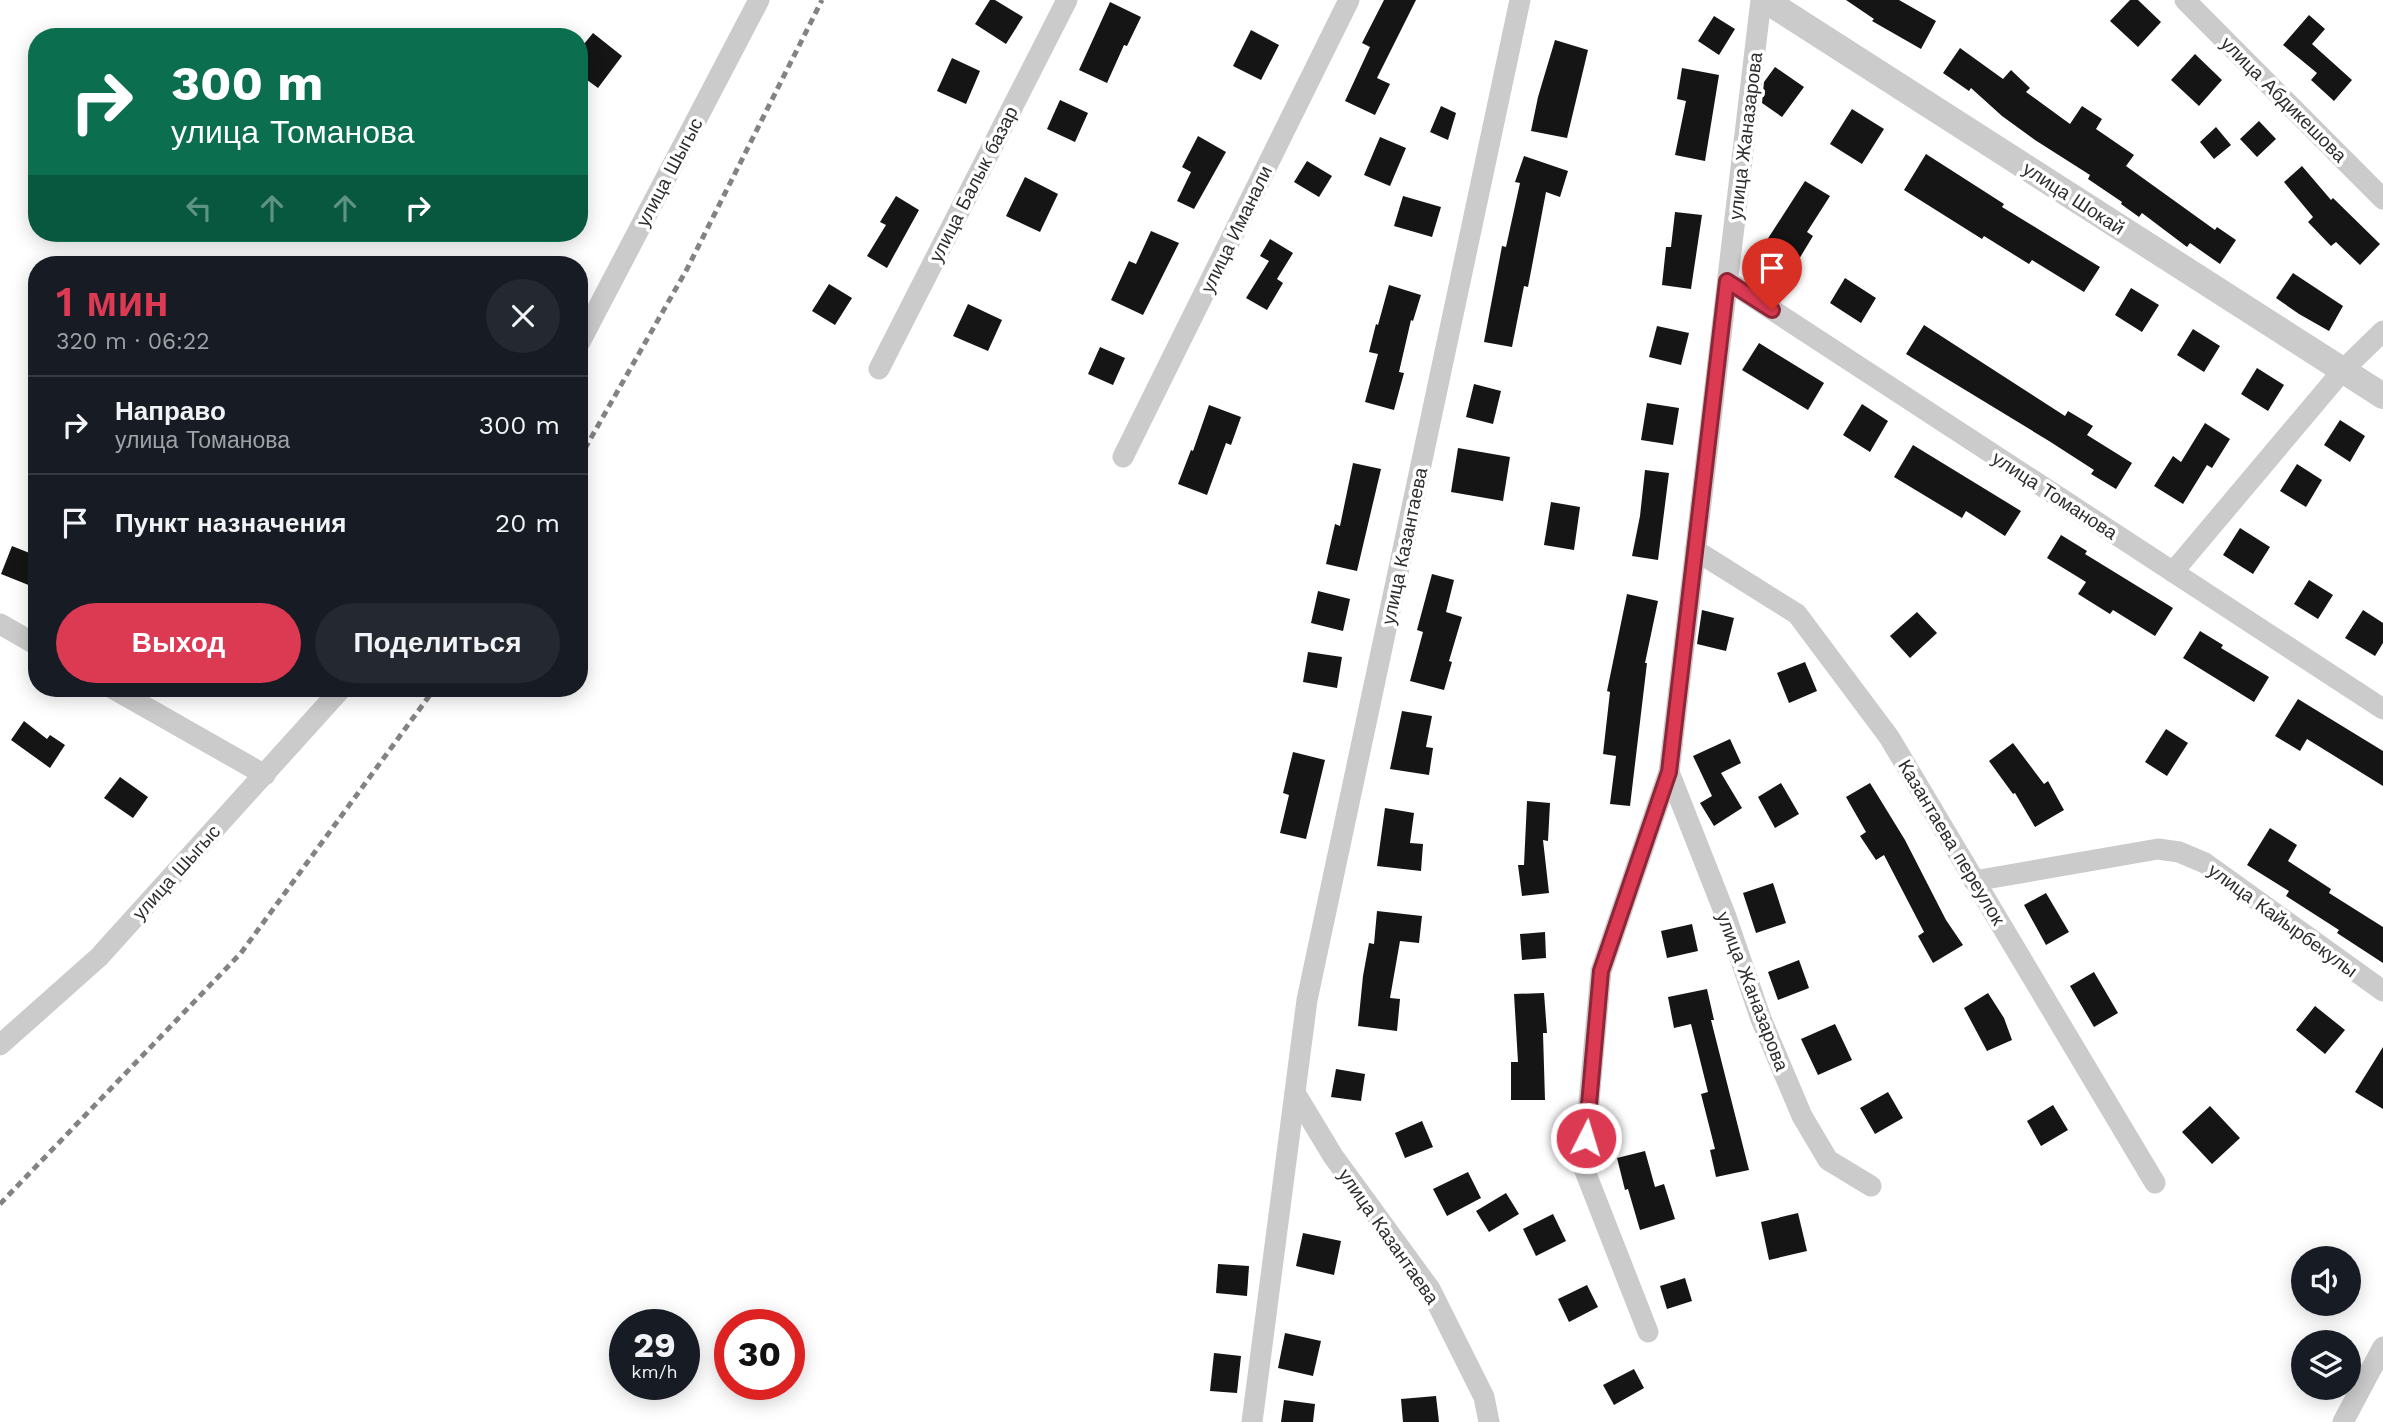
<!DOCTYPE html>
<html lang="ru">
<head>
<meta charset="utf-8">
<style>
  :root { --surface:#171b24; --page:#242831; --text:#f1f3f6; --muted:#9ea1a6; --line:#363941; --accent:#dc3953 }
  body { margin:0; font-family:"Work Sans",sans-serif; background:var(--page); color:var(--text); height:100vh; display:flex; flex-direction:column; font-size:26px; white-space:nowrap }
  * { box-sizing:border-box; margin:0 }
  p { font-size:23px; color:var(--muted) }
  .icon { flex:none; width:38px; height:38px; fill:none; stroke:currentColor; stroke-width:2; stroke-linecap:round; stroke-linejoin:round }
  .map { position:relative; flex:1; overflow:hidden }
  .side { position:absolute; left:28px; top:256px; width:560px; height:441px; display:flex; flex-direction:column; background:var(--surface); border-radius:28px; box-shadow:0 4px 18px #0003 }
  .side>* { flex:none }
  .hud { position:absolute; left:28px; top:28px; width:560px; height:214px; border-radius:28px; box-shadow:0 4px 18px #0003; background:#0b6e4f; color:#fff; overflow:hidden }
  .buttons { position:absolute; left:2291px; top:1246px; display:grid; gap:14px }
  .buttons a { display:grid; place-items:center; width:70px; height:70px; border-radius:50%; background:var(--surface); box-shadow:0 4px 18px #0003; font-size:35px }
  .speed { position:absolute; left:609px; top:1309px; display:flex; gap:14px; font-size:35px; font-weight:700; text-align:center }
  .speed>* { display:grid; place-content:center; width:91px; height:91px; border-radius:50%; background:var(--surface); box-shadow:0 4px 18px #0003; line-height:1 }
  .speed small { font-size:18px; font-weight:400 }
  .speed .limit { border:10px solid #d22; background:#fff; color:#111 }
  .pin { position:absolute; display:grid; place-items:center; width:60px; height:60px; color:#fff; margin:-72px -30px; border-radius:50% 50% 50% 0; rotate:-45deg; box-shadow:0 0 7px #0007 }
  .pin .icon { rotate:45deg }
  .me { position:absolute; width:77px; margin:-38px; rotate:5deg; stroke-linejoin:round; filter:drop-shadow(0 0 5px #0008) }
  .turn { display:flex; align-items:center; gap:24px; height:147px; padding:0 28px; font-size:32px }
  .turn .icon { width:91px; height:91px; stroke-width:2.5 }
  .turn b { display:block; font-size:49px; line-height:60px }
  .lanes { display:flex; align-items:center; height:66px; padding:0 28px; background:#0003; justify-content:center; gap:35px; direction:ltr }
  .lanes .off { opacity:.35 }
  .round { display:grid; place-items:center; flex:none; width:74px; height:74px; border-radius:37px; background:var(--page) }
  .head { display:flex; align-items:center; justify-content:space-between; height:119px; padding:0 28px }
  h1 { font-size:42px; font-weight:600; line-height:52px; color:var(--accent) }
  .button { display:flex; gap:14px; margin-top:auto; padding:14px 28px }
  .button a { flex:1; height:80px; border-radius:42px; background:var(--accent); color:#fff; font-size:28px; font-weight:600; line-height:80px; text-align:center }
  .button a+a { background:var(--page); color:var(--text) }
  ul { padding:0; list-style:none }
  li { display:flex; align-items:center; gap:21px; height:98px; padding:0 28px; border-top:2px solid var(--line) }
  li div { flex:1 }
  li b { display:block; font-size:26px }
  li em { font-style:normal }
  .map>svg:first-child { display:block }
  .building { fill:#151515 }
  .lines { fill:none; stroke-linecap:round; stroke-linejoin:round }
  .minor { stroke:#cbcbcb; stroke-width:21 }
  .tertiary { stroke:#cbcbcb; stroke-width:26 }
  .rail { stroke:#838383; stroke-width:5; stroke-dasharray:7 5; stroke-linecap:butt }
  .route-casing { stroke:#8f2536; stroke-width:18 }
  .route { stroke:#dc3953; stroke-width:12 }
  .labels { text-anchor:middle; stroke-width:7; stroke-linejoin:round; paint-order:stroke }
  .street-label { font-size:19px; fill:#2e2e2e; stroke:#fff }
</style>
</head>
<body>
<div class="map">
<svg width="2383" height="1422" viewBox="0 0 2383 1422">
  <rect width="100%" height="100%" fill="#fff"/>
  <g class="building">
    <path d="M 990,0 L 995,0 L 1023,17 L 1006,44 L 975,24 Z"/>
    <path d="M 1384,0 L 1416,0 L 1377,78 L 1390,84 L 1375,115 L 1345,101 L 1370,47 L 1362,43 Z"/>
    <path d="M 1846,0 L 1899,0 L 1936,21 L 1921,49 L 1872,21 L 1874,19 Z"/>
    <path d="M 2130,0 L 2138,0 L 2161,22 L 2138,47 L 2110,21 Z"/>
    <path d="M 1110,2 L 1141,17 L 1127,46 L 1124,45 L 1107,83 L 1079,70 Z"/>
    <path d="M 2309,15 L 2325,29 L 2312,44 L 2352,80 L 2334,101 L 2311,80 L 2317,73 L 2283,45 Z"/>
    <path d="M 1714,16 L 1735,29 L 1719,55 L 1698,41 Z"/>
    <path d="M 1251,30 L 1279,45 L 1261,80 L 1233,66 Z"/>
    <path d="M 593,33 L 622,56 L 598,88 L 579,74 L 579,50 Z"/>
    <path d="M 1555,40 L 1588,50 L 1567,138 L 1531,131 L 1538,97 Z"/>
    <path d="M 1960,48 L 2003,79 L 2011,70 L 2030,88 L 2026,92 L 2070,124 L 2082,106 L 2102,119 L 2096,129 L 2134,155 L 2126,166 L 2215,230 L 2217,227 L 2236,240 L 2220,264 L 2190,243 L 2187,247 L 2142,213 L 2139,217 L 2121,204 L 2122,202 L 2088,179 L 2090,175 L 2035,140 L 2002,116 L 1971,88 L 1969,91 L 1943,73 Z"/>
    <path d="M 2195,54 L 2222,80 L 2199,106 L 2171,80 Z"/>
    <path d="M 952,58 L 980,71 L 966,104 L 937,91 Z"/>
    <path d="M 1775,67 L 1804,87 L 1782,117 L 1762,103 L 1764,82 Z"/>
    <path d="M 1682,68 L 1719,75 L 1705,161 L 1675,155 L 1686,101 L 1677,99 Z"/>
    <path d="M 1060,100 L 1088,113 L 1075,142 L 1047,129 Z"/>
    <path d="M 1441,106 L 1456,113 L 1448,140 L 1430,132 Z"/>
    <path d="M 1852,109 L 1884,129 L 1862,164 L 1830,144 Z"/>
    <path d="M 2259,121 L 2276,139 L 2257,157 L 2240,139 Z"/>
    <path d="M 2216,127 L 2231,145 L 2214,159 L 2200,142 Z"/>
    <path d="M 1198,136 L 1226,152 L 1194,209 L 1177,201 L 1191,172 L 1182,167 Z"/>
    <path d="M 1380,137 L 1406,148 L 1390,186 L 1364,175 Z"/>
    <path d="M 1926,154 L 2004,204 L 2002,207 L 2100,267 L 2084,292 L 2032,260 L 2029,264 L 1984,236 L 1982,239 L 1904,190 Z"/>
    <path d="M 1524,156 L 1568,171 L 1560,197 L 1546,192 L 1528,287 L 1524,286 L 1512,347 L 1484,342 L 1502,246 L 1506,247 L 1520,183 L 1515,182 Z"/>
    <path d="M 1307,161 L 1332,176 L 1319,197 L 1294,182 Z"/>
    <path d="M 2302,166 L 2331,200 L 2333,198 L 2380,244 L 2360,265 L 2336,242 L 2331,246 L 2308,222 L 2313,217 L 2284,182 Z"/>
    <path d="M 1025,177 L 1058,194 L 1040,232 L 1006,216 Z"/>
    <path d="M 1805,181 L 1830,196 L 1807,232 L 1813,236 L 1790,274 L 1758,254 Z"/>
    <path d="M 896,196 L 919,210 L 887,268 L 867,256 L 886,225 L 880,222 Z"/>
    <path d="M 1403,196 L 1441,207 L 1432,237 L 1394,226 Z"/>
    <path d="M 1675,212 L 1702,215 L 1691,289 L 1662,285 L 1666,247 L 1671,247 Z"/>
    <path d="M 1151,231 L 1179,243 L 1143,315 L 1111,300 L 1129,261 L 1136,264 Z"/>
    <path d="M 1270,239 L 1293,253 L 1277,279 L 1283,283 L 1267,310 L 1246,298 L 1269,261 L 1260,256 Z"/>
    <path d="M 2293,273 L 2343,306 L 2329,331 L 2299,314 L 2276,298 Z"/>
    <path d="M 1845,278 L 1876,298 L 1861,323 L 1830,303 Z"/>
    <path d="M 829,284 L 852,298 L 835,325 L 812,311 Z"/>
    <path d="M 1389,285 L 1421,295 L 1413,321 L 1411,320 L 1399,372 L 1404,373 L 1394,410 L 1365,402 L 1378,354 L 1369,352 L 1376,324 L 1378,325 Z"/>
    <path d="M 2131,288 L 2159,305 L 2142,332 L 2115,315 Z"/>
    <path d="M 968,304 L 1002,320 L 988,351 L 953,336 Z"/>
    <path d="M 1924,325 L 2065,416 L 2068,411 L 2093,426 L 2087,435 L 2132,463 L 2116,489 L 2091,474 L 2094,470 L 2049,441 L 1906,354 Z"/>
    <path d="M 1657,326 L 1689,333 L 1681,365 L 1649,357 Z"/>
    <path d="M 2193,329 L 2220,346 L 2204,372 L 2177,355 Z"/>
    <path d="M 1759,343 L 1824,383 L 1808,410 L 1742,370 Z"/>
    <path d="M 1100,347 L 1125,358 L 1113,385 L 1088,374 Z"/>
    <path d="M 2257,368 L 2284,385 L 2268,411 L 2241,394 Z"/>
    <path d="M 1474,384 L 1501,391 L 1493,424 L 1466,417 Z"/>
    <path d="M 1647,403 L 1679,408 L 1673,445 L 1641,440 Z"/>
    <path d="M 1862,404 L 1888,421 L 1870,452 L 1843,435 Z"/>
    <path d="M 1209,405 L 1241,417 L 1231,445 L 1226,443 L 1207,495 L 1178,484 L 1191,450 L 1193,451 Z"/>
    <path d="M 2340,420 L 2365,436 L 2350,462 L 2324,445 Z"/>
    <path d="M 2205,423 L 2230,439 L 2212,468 L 2207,465 L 2183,504 L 2154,486 L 2173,456 L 2181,462 Z"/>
    <path d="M 1913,445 L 2021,511 L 2005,536 L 1966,511 L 1962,518 L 1894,477 Z"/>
    <path d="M 1458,448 L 1510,457 L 1503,501 L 1451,492 Z"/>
    <path d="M 1353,463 L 1381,469 L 1357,571 L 1326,564 L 1335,524 L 1340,526 Z"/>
    <path d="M 2297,464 L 2322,480 L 2306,507 L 2280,491 Z"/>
    <path d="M 1645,470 L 1669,473 L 1658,560 L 1632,556 L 1640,516 Z"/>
    <path d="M 1551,502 L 1580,507 L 1574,550 L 1544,545 Z"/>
    <path d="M 2240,528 L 2270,547 L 2253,574 L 2223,555 Z"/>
    <path d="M 2061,535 L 2087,551 L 2085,554 L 2173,608 L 2155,636 L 2113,610 L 2110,614 L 2078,594 L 2086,582 L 2047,558 Z"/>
    <path d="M 12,546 L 37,556 L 37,571 L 31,586 L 1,574 Z"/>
    <path d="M 1432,574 L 1454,580 L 1446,612 L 1462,617 L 1449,661 L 1452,662 L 1444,690 L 1410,681 L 1423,632 L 1417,630 Z"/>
    <path d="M 2309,580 L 2333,595 L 2318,619 L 2294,604 Z"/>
    <path d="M 1318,591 L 1350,599 L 1343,631 L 1311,623 Z"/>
    <path d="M 1627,594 L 1658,601 L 1645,663 L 1647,663 L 1630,806 L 1610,804 L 1616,756 L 1603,754 L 1610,692 L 1607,691 Z"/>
    <path d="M 1702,610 L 1734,618 L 1726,651 L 1697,644 Z"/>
    <path d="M 2363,610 L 2383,623 L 2383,643 L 2375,656 L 2345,638 Z"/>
    <path d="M 1917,612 L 1937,633 L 1910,658 L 1890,636 Z"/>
    <path d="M 2200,631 L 2223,645 L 2221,648 L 2269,677 L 2254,702 L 2183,658 Z"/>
    <path d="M 1308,652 L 1342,657 L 1337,688 L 1303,682 Z"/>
    <path d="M 1805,662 L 1817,691 L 1789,703 L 1777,673 Z"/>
    <path d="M 2298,699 L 2383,751 L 2383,786 L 2307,739 L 2300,751 L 2275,736 Z"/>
    <path d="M 1402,711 L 1432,716 L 1426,747 L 1433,748 L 1429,775 L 1390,769 Z"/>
    <path d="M 24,721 L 47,739 L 50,735 L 65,745 L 50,768 L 11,740 Z"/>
    <path d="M 2166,729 L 2188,743 L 2167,776 L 2145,762 Z"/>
    <path d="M 1730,739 L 1741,763 L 1721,773 L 1742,808 L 1714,826 L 1700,803 L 1712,796 L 1693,756 Z"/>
    <path d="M 2013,743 L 2044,784 L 2048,781 L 2064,810 L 2035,827 L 2015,793 L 2013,794 L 1989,761 Z"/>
    <path d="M 1293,752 L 1325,760 L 1306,839 L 1280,833 L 1289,795 L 1283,793 Z"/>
    <path d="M 120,777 L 148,797 L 133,818 L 104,798 Z"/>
    <path d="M 1781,783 L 1799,814 L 1775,828 L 1758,797 Z"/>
    <path d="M 1870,783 L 1905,840 L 1946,920 L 1963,945 L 1933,963 L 1918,936 L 1924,932 L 1884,855 L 1876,860 L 1860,836 L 1866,832 L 1846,797 Z"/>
    <path d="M 1527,801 L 1550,803 L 1548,841 L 1543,840 L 1549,893 L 1522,896 L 1518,865 L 1524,865 Z"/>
    <path d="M 1385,808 L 1414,813 L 1410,843 L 1423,844 L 1421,871 L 1377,866 Z"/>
    <path d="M 2270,828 L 2297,845 L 2288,861 L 2331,889 L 2329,893 L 2383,927 L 2383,963 L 2337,933 L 2339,930 L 2286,896 L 2289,891 L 2247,865 Z"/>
    <path d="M 1773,883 L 1786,923 L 1756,933 L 1743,893 Z"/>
    <path d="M 2046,893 L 2069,932 L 2046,945 L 2024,905 Z"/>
    <path d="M 1377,911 L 1422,916 L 1419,943 L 1400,941 L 1390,998 L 1400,999 L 1397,1031 L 1358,1026 L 1363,976 L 1369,943 L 1374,944 Z"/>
    <path d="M 1692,924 L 1698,951 L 1667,958 L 1661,931 Z"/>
    <path d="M 1545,932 L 1546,958 L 1522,960 L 1520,934 Z"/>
    <path d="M 1799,960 L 1809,988 L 1778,1000 L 1768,972 Z"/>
    <path d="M 2094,972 L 2118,1013 L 2094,1027 L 2070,986 Z"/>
    <path d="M 1707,989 L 1714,1020 L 1711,1020 L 1749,1170 L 1716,1177 L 1710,1150 L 1715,1149 L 1701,1094 L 1708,1092 L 1691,1024 L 1674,1028 L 1668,997 Z"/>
    <path d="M 1544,993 L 1547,1033 L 1543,1033 L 1545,1100 L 1511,1100 L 1511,1062 L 1518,1062 L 1514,994 Z"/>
    <path d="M 1988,993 L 2004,1018 L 2012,1040 L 1987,1051 L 1964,1008 Z"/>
    <path d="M 2315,1006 L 2345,1030 L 2325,1054 L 2296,1030 Z"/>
    <path d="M 1835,1024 L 1852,1060 L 1818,1075 L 1801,1039 Z"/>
    <path d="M 2383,1047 L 2383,1109 L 2355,1092 Z"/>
    <path d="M 1336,1069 L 1365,1074 L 1361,1101 L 1331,1097 Z"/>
    <path d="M 1888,1092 L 1903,1118 L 1875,1134 L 1860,1108 Z"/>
    <path d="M 2053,1105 L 2068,1130 L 2041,1146 L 2027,1121 Z"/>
    <path d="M 2210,1106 L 2240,1138 L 2212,1164 L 2182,1132 Z"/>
    <path d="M 1422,1121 L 1433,1147 L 1405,1158 L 1395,1133 Z"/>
    <path d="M 1645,1151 L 1655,1187 L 1664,1184 L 1675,1219 L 1640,1230 L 1628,1189 L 1625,1190 L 1617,1158 Z"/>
    <path d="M 1468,1172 L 1481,1198 L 1447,1216 L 1433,1189 Z"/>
    <path d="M 1506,1193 L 1519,1214 L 1489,1232 L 1476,1211 Z"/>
    <path d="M 1798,1213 L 1807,1251 L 1769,1260 L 1761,1222 Z"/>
    <path d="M 1553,1214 L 1566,1241 L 1536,1256 L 1523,1229 Z"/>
    <path d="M 1303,1233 L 1341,1241 L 1334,1275 L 1296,1266 Z"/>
    <path d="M 1218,1264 L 1249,1266 L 1247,1296 L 1216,1293 Z"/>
    <path d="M 1685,1278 L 1692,1301 L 1667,1309 L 1660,1286 Z"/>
    <path d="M 1587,1285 L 1598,1307 L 1569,1322 L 1558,1299 Z"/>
    <path d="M 1285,1333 L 1321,1341 L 1313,1376 L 1278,1368 Z"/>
    <path d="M 1214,1353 L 1241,1356 L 1237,1393 L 1210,1391 Z"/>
    <path d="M 1634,1369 L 1644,1388 L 1614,1405 L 1603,1385 Z"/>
    <path d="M 1436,1396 L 1439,1422 L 1403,1422 L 1401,1399 Z"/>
    <path d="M 1284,1400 L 1315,1404 L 1313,1422 L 1281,1422 Z"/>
  </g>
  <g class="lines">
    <g class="minor">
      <path d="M 2185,0 L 2383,199"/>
      <path d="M 1728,281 L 2383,709"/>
      <path d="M 579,344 L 759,0"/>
      <path d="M 879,369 L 1067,0"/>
      <path d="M 1123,457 L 1349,0"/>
      <path d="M 1695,550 L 1797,614 L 1889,737 L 2155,1183"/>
      <path d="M 2173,572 L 2343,370 L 2383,331"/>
      <path d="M 0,624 L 37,645"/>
      <path d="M 112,688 L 265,775"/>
      <path d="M 1669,772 L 1725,914 L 1761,1019 L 1802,1116 L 1828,1160 L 1871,1186"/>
      <path d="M 1974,881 L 2158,849 L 2179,852 L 2205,863 L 2383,991"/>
      <path d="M 0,1045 L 99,957 L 342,688"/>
      <path d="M 1295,1093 L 1333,1156 L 1430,1289 L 1484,1397 L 1489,1422"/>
      <path d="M 1648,1332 L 1583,1166 L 1601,971 L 1669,772 L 1761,0"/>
      <path d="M 1252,1422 L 1307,1000 L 1520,0"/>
      <path d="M 2343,1422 L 2383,1347"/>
    </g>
    <path class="tertiary" d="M 1765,0 L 2383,396"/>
    <g class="rail">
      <path d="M 579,459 L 687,269 L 822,0"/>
      <path d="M 0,1204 L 241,953 L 435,688"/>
    </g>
  </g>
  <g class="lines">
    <g class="route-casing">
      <path id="route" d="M 1586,1138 L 1601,971 L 1669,772 L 1727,281 L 1772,310"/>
    </g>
    <use href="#route" class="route"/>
  </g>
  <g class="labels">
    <g class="street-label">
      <text transform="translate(2284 99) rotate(45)" y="7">улица Абдикешова</text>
      <text transform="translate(1745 136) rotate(-83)" y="7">улица Жаназарова</text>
      <text transform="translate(669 172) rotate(-62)" y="7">улица Шыгыс</text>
      <text transform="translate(973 184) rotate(-63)" y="7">улица Балык базар</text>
      <text transform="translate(2074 198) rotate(33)" y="7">улица Шокай</text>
      <text transform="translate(1236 229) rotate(-64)" y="7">улица Иманали</text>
      <text transform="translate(2055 495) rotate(33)" y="7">улица Томанова</text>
      <text transform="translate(1404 546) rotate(-78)" y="7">улица Казантаева</text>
      <text transform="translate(1952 842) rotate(59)" y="7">Казантаева переулок</text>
      <text transform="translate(176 872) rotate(-48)" y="7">улица Шыгыс</text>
      <text transform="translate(2283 920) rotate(36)" y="7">улица Кайырбекулы</text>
      <text transform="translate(1753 991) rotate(69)" y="7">улица Жаназарова</text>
      <text transform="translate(1389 1236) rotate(55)" y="7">улица Казантаева</text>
    </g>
  </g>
</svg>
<div class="buttons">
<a><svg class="icon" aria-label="sound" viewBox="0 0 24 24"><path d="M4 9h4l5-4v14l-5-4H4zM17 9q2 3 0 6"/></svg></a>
<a><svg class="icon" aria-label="layers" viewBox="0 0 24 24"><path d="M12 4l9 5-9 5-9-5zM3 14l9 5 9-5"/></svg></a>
</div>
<div class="speed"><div>29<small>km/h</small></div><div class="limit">30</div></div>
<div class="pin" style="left:1772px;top:310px;background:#d93025"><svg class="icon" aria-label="arrive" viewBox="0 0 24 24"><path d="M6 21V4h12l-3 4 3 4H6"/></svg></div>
<svg class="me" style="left:1586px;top:1138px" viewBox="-20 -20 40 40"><circle r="17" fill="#dc3953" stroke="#fff" stroke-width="3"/><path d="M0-11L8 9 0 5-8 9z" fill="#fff"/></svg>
<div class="hud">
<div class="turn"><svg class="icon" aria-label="right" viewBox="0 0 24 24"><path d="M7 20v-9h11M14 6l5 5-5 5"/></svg><div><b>300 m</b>улица Томанова</div></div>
<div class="lanes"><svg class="icon off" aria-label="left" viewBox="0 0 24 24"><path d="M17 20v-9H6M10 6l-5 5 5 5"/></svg><svg class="icon off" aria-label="ahead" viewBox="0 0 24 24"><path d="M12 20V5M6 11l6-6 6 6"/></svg><svg class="icon off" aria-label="ahead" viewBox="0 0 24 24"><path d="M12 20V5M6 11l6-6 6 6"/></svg><svg class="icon" aria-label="right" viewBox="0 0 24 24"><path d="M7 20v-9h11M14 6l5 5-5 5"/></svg></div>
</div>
<section class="side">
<div class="head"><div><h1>1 мин</h1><p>320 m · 06:22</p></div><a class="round"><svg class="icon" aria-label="close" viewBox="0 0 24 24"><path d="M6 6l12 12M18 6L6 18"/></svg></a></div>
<ul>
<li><svg class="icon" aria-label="right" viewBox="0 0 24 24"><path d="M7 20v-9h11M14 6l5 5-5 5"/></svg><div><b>Направо</b><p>улица Томанова</p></div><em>300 m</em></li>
<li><svg class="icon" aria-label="arrive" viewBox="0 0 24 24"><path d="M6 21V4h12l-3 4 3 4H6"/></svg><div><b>Пункт назначения</b></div><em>20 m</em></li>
</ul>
<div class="button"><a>Выход</a><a>Поделиться</a></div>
</section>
</div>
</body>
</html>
